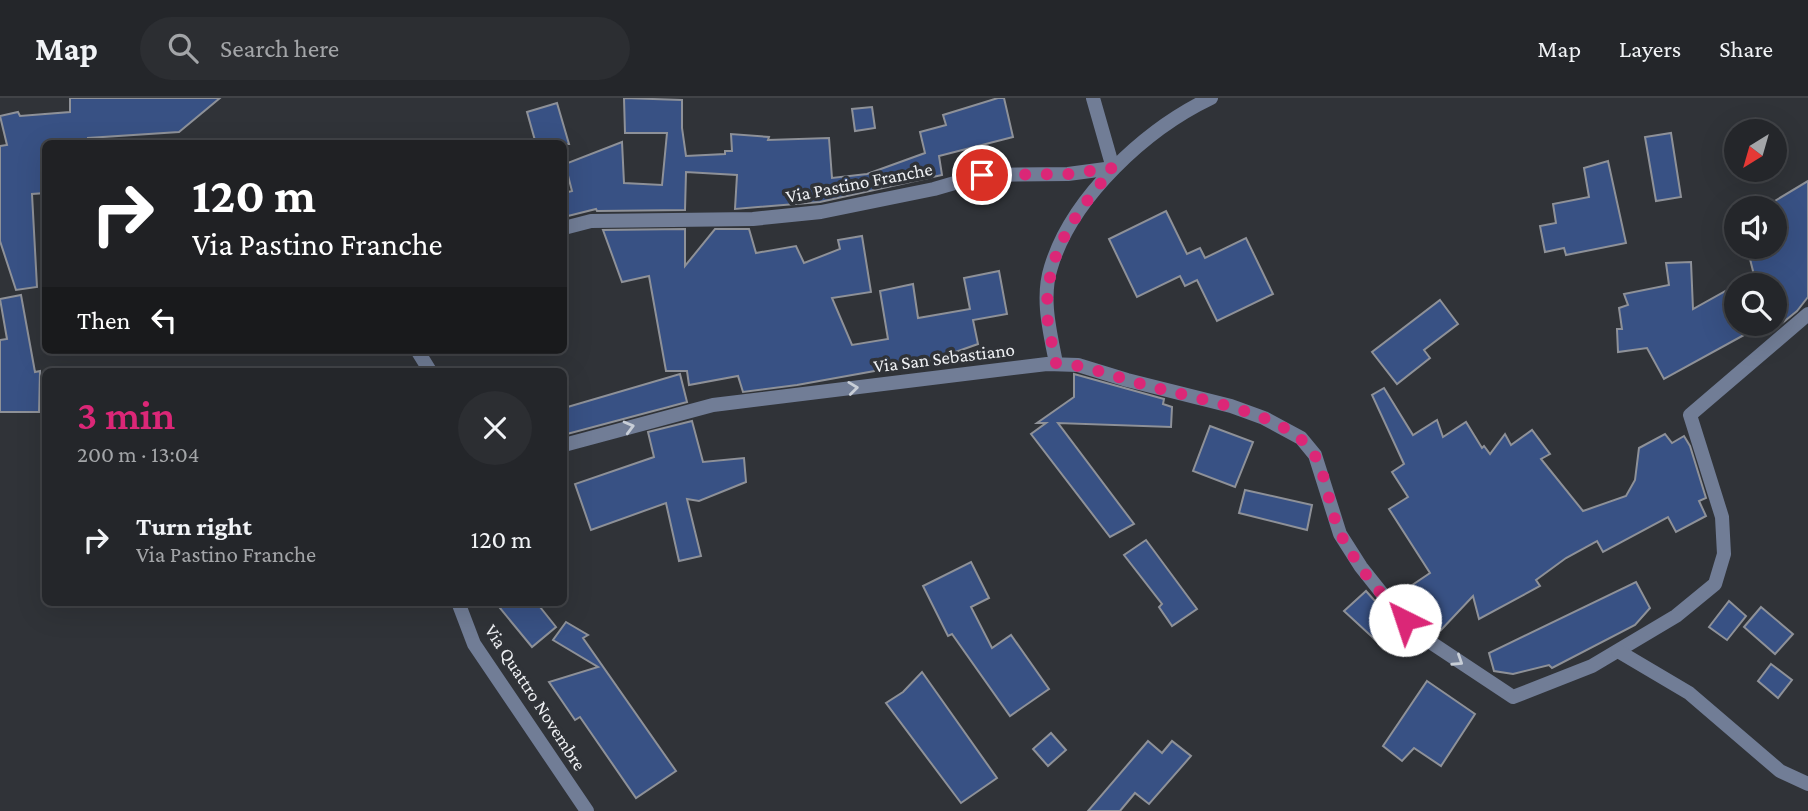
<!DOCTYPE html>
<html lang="en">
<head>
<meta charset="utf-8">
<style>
  :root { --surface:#24262a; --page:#2c2e32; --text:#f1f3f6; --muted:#a3a5a8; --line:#414347; --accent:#db2777 }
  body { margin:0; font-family:"Crimson Pro",serif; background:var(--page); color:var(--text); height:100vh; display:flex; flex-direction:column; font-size:26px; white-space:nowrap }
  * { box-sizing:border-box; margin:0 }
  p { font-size:23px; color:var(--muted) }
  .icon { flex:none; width:38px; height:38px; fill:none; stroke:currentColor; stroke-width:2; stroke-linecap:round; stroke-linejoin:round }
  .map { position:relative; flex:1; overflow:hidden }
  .panel { position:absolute; left:42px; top:270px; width:525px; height:238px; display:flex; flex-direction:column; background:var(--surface); border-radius:10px; box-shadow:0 7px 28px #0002,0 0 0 2px var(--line) }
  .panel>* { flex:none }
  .banner { position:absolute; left:42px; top:42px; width:525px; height:214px; border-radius:10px; box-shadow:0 7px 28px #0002,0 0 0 2px var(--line); background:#202124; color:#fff; overflow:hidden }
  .needle { width:46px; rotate:217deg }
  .buttons { position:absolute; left:1724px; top:21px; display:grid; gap:14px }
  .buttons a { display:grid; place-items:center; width:63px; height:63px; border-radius:50%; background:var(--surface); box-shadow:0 7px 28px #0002,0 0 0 2px var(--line); font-size:35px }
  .pin { position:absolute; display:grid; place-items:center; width:60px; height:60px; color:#fff; margin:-30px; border:4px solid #fff; border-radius:50%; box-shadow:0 2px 7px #0007 }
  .me { position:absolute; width:77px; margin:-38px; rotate:319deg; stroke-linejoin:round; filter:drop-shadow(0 0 5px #0008) }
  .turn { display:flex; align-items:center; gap:24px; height:147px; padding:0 35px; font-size:32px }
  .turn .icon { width:91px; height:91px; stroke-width:2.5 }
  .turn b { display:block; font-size:49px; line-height:60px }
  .then { display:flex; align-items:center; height:66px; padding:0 35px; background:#0003; gap:14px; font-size:26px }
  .round { display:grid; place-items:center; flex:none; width:74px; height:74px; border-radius:37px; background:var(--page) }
  .overview { display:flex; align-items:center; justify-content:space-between; height:119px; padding:0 35px }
  h1 { font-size:42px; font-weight:600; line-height:52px; color:var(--accent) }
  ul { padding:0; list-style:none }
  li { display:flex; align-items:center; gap:21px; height:105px; padding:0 35px }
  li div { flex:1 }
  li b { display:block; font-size:26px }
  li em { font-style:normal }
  header { display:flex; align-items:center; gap:42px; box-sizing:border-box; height:98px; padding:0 35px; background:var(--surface); border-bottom:2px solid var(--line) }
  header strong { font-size:33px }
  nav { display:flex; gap:38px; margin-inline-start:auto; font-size:24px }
  .search { width:490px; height:63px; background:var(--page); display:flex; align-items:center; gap:18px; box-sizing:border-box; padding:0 24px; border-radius:38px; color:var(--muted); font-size:26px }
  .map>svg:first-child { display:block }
  .building { fill:#385184; stroke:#8e9198; stroke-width:2 }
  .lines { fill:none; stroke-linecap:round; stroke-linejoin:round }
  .lane { stroke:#717d96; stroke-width:14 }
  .street { stroke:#717d96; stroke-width:14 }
  .oneway { stroke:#c8ced7 }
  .route { stroke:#db2777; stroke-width:12; stroke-dasharray:0 21.6 }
  .labels { text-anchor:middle; stroke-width:7; stroke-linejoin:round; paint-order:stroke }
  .street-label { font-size:19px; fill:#eef0f3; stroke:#303338 }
</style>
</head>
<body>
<header>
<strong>Map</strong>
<div class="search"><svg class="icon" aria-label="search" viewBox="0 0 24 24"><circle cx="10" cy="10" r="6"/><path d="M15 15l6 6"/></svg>Search here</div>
<nav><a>Map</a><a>Layers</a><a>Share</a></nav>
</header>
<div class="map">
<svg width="1808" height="713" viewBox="0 0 1808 713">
  <rect width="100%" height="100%" fill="#303338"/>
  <g class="building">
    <path d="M 70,0 L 220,0 L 179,34 L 88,40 L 88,46 L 46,46 L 46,95 L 32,96 L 37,189 L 16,192 L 0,143 L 0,48 L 7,47 L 0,18 L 18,14 L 20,18 L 70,14 Z"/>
    <path d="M 624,0 L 682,2 L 682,30 L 686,58 L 725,56 L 725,53 L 732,53 L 731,36 L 769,39 L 768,42 L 829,40 L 832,80 L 867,76 L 925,55 L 920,34 L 946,27 L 943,17 L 998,0 L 1004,0 L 1013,39 L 939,58 L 942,77 L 820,104 L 735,111 L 737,77 L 686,74 L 685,112 L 597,113 L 596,111 L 564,119 L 564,95 L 572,93 L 565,66 L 622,44 L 624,85 L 662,87 L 667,35 L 625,35 Z"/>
    <path d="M 557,5 L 569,46 L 536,46 L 527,14 Z"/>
    <path d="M 872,9 L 875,30 L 855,33 L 852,11 Z"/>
    <path d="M 1671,35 L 1681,99 L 1656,103 L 1645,39 Z"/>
    <path d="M 1608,63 L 1626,145 L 1566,157 L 1564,150 L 1545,154 L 1540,128 L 1556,125 L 1553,106 L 1589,99 L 1584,70 Z"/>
    <path d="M 1808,83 L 1808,199 L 1797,213 L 1770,235 L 1767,226 L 1774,226 L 1774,187 L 1736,187 L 1736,226 L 1764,226 L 1664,281 L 1647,250 L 1618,254 L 1617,231 L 1622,231 L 1619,210 L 1628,207 L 1624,196 L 1669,187 L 1666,165 L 1691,164 L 1693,211 L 1754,177 L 1747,149 L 1774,149 L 1774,110 L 1763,110 Z"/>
    <path d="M 1166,113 L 1187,156 L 1200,150 L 1205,160 L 1246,140 L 1273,196 L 1217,223 L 1197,182 L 1185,188 L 1180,178 L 1137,199 L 1109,141 Z"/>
    <path d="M 685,131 L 685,168 L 715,131 L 749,131 L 756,155 L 796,148 L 804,165 L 840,151 L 838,142 L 862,138 L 871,194 L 832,200 L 852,247 L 888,241 L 880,193 L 913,186 L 918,220 L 970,211 L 964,180 L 999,173 L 1007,216 L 973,222 L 978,246 L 930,263 L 797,287 L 743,294 L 738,278 L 689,287 L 687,273 L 666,273 L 649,178 L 622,184 L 603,132 Z"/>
    <path d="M 21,197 L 35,274 L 40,273 L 39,314 L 0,314 L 0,242 L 7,241 L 0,201 Z"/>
    <path d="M 1440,202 L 1458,226 L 1424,252 L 1430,260 L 1397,286 L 1372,254 Z"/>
    <path d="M 680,276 L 687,304 L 567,336 L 564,323 L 564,310 Z"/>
    <path d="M 1074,276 L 1164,301 L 1163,306 L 1172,309 L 1171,329 L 1058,325 L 1134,426 L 1110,439 L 1031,336 L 1046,325 L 1037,325 L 1074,299 Z"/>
    <path d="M 1384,290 L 1413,337 L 1437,322 L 1443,339 L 1466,324 L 1482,350 L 1484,348 L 1490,356 L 1505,336 L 1511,347 L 1532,332 L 1550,356 L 1541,361 L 1583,413 L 1626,398 L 1635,382 L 1639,350 L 1665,336 L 1672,345 L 1684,338 L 1690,348 L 1706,400 L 1699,403 L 1706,418 L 1676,434 L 1668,419 L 1603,454 L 1597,443 L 1566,460 L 1536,482 L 1540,488 L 1479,521 L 1473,498 L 1441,532 L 1421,513 L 1415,519 L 1396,498 L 1430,475 L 1389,411 L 1408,399 L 1392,374 L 1404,366 L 1372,297 Z"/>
    <path d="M 692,323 L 703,364 L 744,360 L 746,384 L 699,403 L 687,401 L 701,458 L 679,463 L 666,405 L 591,432 L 575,386 L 654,359 L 648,334 Z"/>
    <path d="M 1210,328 L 1253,344 L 1235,389 L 1193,373 Z"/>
    <path d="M 1245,392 L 1312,407 L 1307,432 L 1239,415 Z"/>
    <path d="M 1146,442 L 1197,511 L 1172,528 L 1159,509 L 1162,506 L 1124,457 Z"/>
    <path d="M 971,464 L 989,500 L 971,509 L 992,550 L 1011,537 L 1049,591 L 1010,618 L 952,536 L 948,538 L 923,488 Z"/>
    <path d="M 1636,484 L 1650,510 L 1635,527 L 1552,570 L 1549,567 L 1513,576 L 1494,573 L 1489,555 Z"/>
    <path d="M 1366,493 L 1401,532 L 1382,548 L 1344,513 Z"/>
    <path d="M 1729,503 L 1746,518 L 1727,542 L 1709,529 Z"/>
    <path d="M 495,504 L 536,504 L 556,529 L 532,549 Z"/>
    <path d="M 1761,509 L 1793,536 L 1775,556 L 1744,529 Z"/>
    <path d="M 566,524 L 588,537 L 583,540 L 676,673 L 636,700 L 580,619 L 575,622 L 549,584 L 598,569 L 553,542 Z"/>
    <path d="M 1771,566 L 1792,582 L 1778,600 L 1758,583 Z"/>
    <path d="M 922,574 L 997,680 L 961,705 L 886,605 L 903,594 Z"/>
    <path d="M 1427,583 L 1475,616 L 1441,668 L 1414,650 L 1402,663 L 1383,648 Z"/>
    <path d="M 1051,635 L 1066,652 L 1048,668 L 1033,651 Z"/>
    <path d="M 1148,643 L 1162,655 L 1172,643 L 1191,658 L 1149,706 L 1135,695 L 1120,713 L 1088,713 Z"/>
  </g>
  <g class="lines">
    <g class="lane">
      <path d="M 1093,0 L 1113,70"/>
      <path d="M 564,130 L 591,123 L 753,121 L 821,114 L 934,91 L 982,77 L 1068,76 L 1113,70"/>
      <path d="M 417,252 L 430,273"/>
      <path d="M 1056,265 C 1050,234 1041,200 1051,169 C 1072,99 1146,31 1211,0"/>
      <path d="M 564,347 L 713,307 L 1047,266 L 1078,267 L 1127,282 L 1231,308 L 1264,320 L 1301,340 L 1315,357 L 1340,436 L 1361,469 L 1392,508 L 1418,536 L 1513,599 L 1592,568 L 1676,518 L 1715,486 L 1724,456 L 1722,419 L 1690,317 L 1808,216"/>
      <path d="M 1618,553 L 1689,595 L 1780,673 L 1808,686"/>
    </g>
    <path class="street" d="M 458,504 L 474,546 L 587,713"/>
  </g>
  <defs><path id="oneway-chevron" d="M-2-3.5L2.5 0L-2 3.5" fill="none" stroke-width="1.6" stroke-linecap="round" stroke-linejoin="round" transform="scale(1.75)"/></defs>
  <g class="oneway">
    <use href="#oneway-chevron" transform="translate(853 290) rotate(-7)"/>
    <use href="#oneway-chevron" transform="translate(629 329) rotate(-15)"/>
    <use href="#oneway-chevron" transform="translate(1458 563) rotate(33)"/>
  </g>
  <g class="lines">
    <path class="route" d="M 982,77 L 1068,76 L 1113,70 C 1077,115 1047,150 1047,211 C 1047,229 1053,248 1056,265 C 1088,267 1118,280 1149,288 C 1194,301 1288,314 1314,356 C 1327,378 1329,412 1341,437 C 1356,467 1381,497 1405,522"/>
  </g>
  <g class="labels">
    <g class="street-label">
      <text transform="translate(859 84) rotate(-11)" y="7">Via Pastino Franche</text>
      <text transform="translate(944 259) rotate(-7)" y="7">Via San Sebastiano</text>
      <text transform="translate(536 599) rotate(57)" y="7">Via Quattro Novembre</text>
    </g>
  </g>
</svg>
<div class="buttons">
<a><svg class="needle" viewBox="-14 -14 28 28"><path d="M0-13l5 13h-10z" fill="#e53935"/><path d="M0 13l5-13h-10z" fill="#a3a5a8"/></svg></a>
<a><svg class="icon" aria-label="sound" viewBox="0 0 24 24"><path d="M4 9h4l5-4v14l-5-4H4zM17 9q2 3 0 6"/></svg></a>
<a><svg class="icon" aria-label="search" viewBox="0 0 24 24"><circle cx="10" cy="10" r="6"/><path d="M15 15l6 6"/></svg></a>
</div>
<div class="pin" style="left:982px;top:77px;background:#d93025"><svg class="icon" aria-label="arrive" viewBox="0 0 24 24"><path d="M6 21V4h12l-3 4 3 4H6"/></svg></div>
<svg class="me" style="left:1405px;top:522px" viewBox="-20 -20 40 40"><circle r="19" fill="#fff"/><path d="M0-13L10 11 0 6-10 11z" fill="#db2777"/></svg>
<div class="banner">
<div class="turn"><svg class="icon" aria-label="right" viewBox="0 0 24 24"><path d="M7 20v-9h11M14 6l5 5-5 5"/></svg><div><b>120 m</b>Via Pastino Franche</div></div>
<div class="then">Then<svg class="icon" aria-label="left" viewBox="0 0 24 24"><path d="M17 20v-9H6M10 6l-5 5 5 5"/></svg></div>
</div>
<section class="panel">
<div class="overview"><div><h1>3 min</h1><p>200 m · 13:04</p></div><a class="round"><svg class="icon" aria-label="close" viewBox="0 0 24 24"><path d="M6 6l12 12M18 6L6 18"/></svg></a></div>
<ul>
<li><svg class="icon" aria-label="right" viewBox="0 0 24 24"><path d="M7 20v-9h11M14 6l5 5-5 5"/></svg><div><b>Turn right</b><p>Via Pastino Franche</p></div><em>120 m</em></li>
</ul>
</section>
</div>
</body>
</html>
